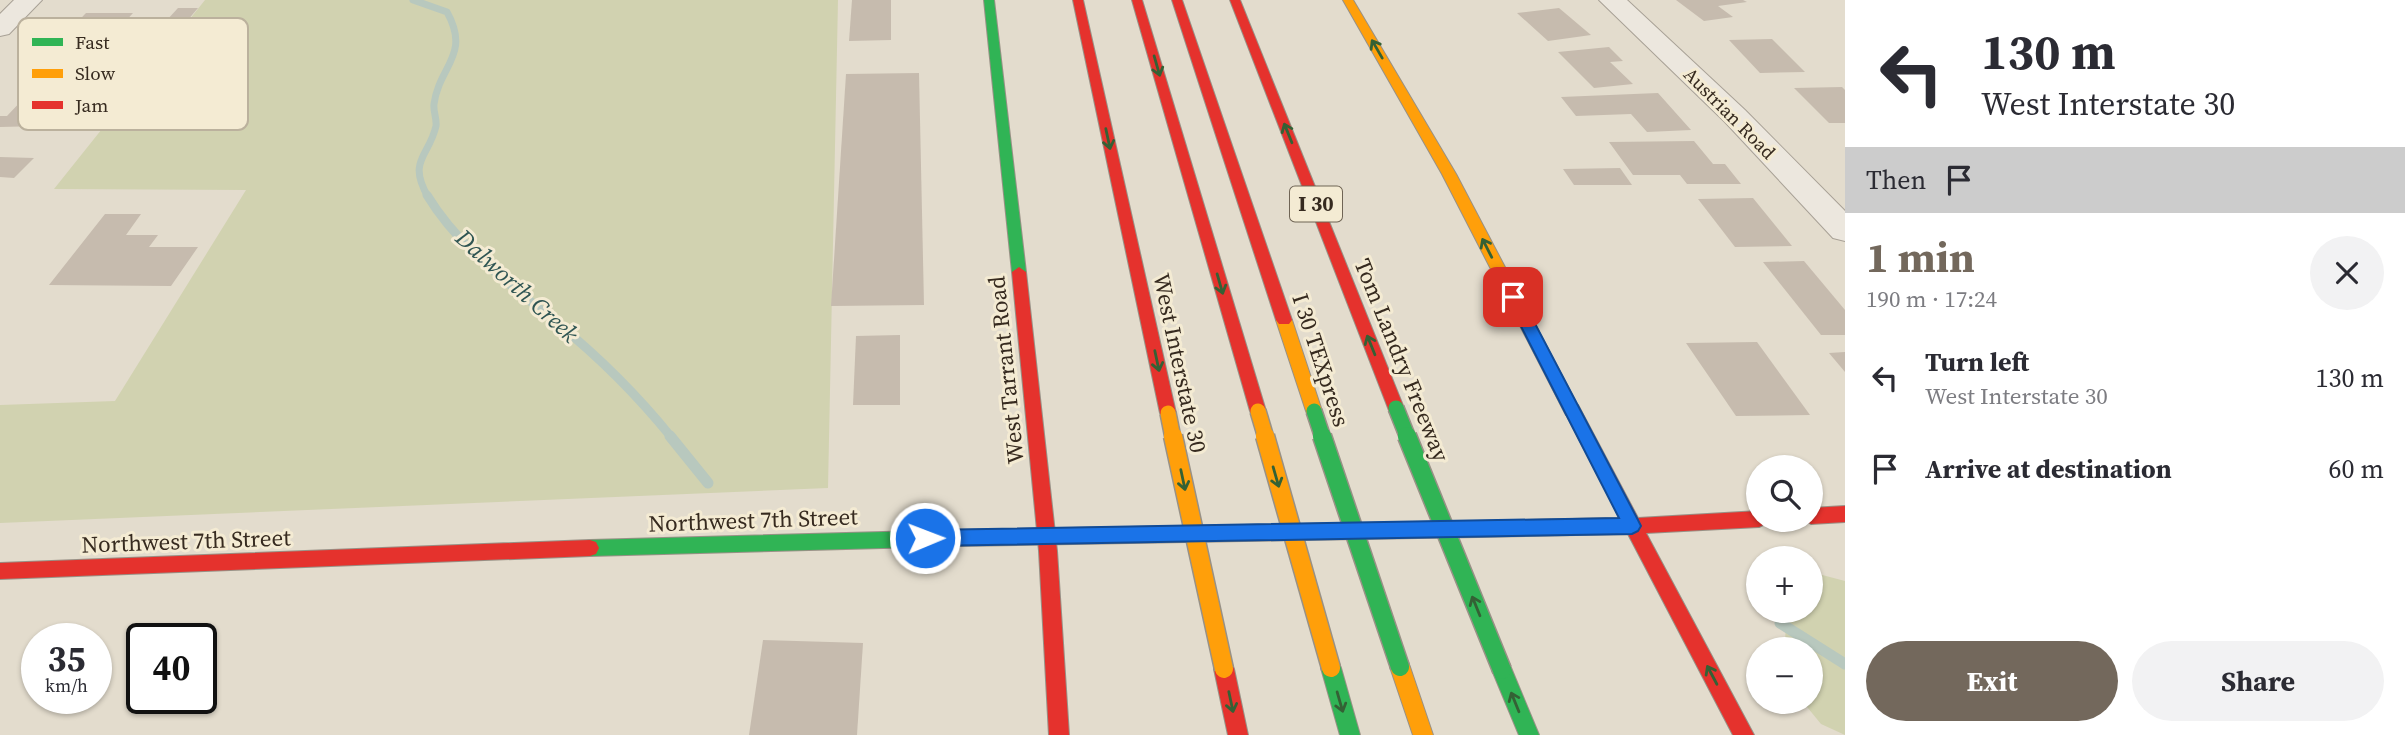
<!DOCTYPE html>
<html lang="en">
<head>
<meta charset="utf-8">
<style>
  :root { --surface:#fff; --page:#f2f2f3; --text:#2b2b33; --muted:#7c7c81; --accent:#73685c }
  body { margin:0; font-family:"Source Serif 4",serif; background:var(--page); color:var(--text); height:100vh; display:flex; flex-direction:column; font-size:26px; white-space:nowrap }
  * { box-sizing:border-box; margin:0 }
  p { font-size:23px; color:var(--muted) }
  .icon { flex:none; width:38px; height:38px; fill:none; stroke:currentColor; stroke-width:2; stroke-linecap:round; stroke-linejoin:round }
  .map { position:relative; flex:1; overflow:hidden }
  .sheet { display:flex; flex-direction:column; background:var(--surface); width:560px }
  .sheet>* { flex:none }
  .banner { background:#fff; color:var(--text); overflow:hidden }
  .tools { position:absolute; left:1746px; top:455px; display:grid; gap:14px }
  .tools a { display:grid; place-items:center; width:77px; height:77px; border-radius:50%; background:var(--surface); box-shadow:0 2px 5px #0004; font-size:35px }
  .speed { position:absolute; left:21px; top:623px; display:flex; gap:14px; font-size:35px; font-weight:700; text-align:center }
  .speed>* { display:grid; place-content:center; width:91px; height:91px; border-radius:50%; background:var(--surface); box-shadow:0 2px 5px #0004; line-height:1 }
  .speed small { font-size:18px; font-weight:400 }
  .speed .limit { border:4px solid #111; border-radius:10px; background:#fff; color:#111 }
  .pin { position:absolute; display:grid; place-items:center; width:60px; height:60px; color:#fff; margin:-30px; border-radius:14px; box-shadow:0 4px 10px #0006 }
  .me { position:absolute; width:77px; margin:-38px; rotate:89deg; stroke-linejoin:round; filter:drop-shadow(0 0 5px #0008) }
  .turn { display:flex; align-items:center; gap:24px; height:147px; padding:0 21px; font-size:32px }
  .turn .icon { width:91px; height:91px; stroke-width:2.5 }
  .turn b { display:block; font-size:49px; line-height:60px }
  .then { display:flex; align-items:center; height:66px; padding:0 21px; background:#0003; gap:14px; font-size:26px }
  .round { display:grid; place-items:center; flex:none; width:74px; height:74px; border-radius:37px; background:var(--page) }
  .summary { display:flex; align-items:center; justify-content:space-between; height:119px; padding:0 21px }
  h1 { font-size:42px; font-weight:700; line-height:52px; color:var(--accent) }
  .cta { display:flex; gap:14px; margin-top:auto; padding:14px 21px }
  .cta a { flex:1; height:80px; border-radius:42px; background:var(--accent); color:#fff; font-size:28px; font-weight:700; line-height:80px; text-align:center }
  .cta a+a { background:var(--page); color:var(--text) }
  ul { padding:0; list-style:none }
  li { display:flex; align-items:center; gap:21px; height:91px; padding:0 21px }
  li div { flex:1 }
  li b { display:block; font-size:26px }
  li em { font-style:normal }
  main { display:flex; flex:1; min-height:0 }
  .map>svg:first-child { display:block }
  .green { fill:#d1d2b0 }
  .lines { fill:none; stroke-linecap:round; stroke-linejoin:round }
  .stream-far2 { stroke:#b8c8be; stroke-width:7 }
  .stream-far1 { stroke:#b8c8be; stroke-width:9 }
  .stream { stroke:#b8c8be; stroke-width:11 }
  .building { fill:#c6bbae }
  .street-casing { stroke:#a8a196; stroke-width:2 }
  .fast-casing { stroke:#989186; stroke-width:2 }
  .slow-casing { stroke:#989186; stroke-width:2 }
  .jam-casing { stroke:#989186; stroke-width:2 }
  .street { fill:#ece7de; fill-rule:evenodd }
  .fast { fill:#30b455; fill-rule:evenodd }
  .slow { fill:#ff9f0a; fill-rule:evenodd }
  .jam { fill:#e5322d; fill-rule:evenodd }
  .fast-bridge-far1-casing { stroke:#989186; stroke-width:18; stroke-linecap:butt }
  .fast-bridge-casing { stroke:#989186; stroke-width:21; stroke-linecap:butt }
  .slow-bridge-far1-casing { stroke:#989186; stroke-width:18; stroke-linecap:butt }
  .slow-bridge-casing { stroke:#989186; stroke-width:21; stroke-linecap:butt }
  .fast-bridge-far1 { stroke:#30b455; stroke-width:15 }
  .fast-bridge { stroke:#30b455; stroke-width:18 }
  .slow-bridge-far1 { stroke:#ff9f0a; stroke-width:15 }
  .slow-bridge { stroke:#ff9f0a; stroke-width:18 }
  .oneway { stroke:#346135 }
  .route { fill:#1a73e8; stroke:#114b97; stroke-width:2 }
  .labels { text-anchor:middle; stroke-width:6; stroke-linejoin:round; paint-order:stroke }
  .far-street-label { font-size:19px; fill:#362a1f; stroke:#f4ebd3 }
  .shield { fill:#f4ebd3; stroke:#6f6455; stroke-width:2 }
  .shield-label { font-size:21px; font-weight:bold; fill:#362a1f }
  .street-label { font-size:23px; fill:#362a1f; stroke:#f4ebd3 }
  .water-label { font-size:24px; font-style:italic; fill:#2f5553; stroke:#f4ebd3 }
  .key { fill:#f4ebd3; stroke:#bbb19d; stroke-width:2 }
  .key-label { font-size:19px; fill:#362a1f }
</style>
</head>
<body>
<main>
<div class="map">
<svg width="1845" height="735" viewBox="0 0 1845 735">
  <rect width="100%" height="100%" fill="#e3dccd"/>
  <g class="green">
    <path d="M 205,0 L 838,0 L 828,488 L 0,523 L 0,405 L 115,401 L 246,190 L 54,189 Z"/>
    <path d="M 1811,572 L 1845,581 L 1845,735 L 1821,724 L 1803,702 L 1811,702 L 1811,649 L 1785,649 L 1786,611 L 1811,611 Z"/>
  </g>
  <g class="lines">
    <path class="stream-far2" d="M 413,0 L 447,12 C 471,55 439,66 434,104 C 433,111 437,119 436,126 C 429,157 407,160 428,197"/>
    <path class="stream-far1" d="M 427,195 C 459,248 510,284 557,323 C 599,357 638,396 672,438"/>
    <g class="stream">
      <path d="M 670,436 L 708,483"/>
      <path d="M 1780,623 L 1845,664"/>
    </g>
  </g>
  <g class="building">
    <path d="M 852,0 L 891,0 L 891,40 L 849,41 Z"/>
    <path d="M 1676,0 L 1743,0 L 1747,2 L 1718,6 L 1733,17 L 1704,21 Z"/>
    <path d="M 178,8 L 198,8 L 187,21 L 166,21 Z"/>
    <path d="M 1559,8 L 1591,35 L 1548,41 L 1517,13 Z"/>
    <path d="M 86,13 L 133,13 L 94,56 L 44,57 Z"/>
    <path d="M 1772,39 L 1805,72 L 1760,73 L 1729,40 Z"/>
    <path d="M 1609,47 L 1623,61 L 1610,62 L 1633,84 L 1594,88 L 1558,52 Z"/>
    <path d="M 919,73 L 924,305 L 831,306 L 846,74 Z"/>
    <path d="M 84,77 L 41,126 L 0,127 L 0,116 L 7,116 L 43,78 Z"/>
    <path d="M 1842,87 L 1845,90 L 1845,123 L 1829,123 L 1794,88 Z"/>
    <path d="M 1658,93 L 1691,130 L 1647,132 L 1631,114 L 1576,116 L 1561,97 Z"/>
    <path d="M 1694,141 L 1713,164 L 1725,164 L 1741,184 L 1687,184 L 1680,175 L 1633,175 L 1609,142 Z"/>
    <path d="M 0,157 L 34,158 L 14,178 L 0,177 Z"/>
    <path d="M 1620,168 L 1632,185 L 1574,185 L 1563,169 Z"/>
    <path d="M 1753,198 L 1792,246 L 1735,247 L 1698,199 Z"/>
    <path d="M 105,214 L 141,214 L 126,235 L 158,235 L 149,247 L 198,247 L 171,286 L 49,285 Z"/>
    <path d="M 1804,261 L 1845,310 L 1845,335 L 1821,335 L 1763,262 Z"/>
    <path d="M 900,335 L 900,405 L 853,405 L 856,336 Z"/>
    <path d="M 1757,342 L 1810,415 L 1736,416 L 1686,343 Z"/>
    <path d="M 1845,352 L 1845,372 L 1829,353 Z"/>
    <path d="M 763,640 L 863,643 L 857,735 L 749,735 Z"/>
  </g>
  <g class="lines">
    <g class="street-casing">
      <g id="street">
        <path d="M 14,0 L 42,0 L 9,34 L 0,36 L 0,14 Z"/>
        <path d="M 1599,0 L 1627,0 L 1745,110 L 1845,211 L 1845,241 L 1833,238 L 1725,122 Z"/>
      </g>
    </g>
    <g class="fast-casing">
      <g id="fast">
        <path d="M 984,0 L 994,0 L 1026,272 L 1019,277 L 1012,272 Z"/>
        <path d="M 958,530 L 964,532 L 967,538 L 964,544 L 958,546 L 590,556 L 584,554 L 581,548 L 584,542 L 590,540 Z"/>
        <path d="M 1331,659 L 1338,661 L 1341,668 L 1360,735 L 1340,735 L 1321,668 L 1324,661 Z"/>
        <path d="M 1502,661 L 1509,663 L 1539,735 L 1519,735 L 1492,670 L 1495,663 Z"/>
      </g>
    </g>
    <g class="slow-casing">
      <g id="slow">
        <path d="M 1343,0 L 1353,0 L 1456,174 L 1580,410 L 1578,415 L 1566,415 L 1442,174 Z"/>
        <path d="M 1284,314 L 1292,320 L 1322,411 L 1320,416 L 1308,416 L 1306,411 L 1276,320 Z"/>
        <path d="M 1478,521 L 1484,524 L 1487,529 L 1484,534 L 1478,537 L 958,546 L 952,544 L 949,538 L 952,532 L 958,530 Z"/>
        <path d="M 1400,658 L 1407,660 L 1410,667 L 1433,735 L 1413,735 L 1390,667 L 1393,660 Z"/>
      </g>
    </g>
    <g class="jam-casing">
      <g id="jam">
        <path d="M 1073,0 L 1083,0 L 1176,413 L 1174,418 L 1162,418 L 1160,413 Z"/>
        <path d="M 1132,0 L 1142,0 L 1266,411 L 1264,416 L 1252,416 L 1250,411 Z"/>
        <path d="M 1172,0 L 1182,0 L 1292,320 L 1289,324 L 1279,324 L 1276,320 Z"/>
        <path d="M 1230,0 L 1240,0 L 1404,408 L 1402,413 L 1390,413 L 1388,408 Z"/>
        <path d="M 1019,267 L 1026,272 L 1057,551 L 1069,735 L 1049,735 L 1039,551 L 1012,272 Z"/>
        <path d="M 1572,404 L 1578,405 L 1638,518 L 1759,511 L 1759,520 L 1768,520 L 1765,524 L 1759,527 L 1646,533 L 1754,735 L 1733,735 L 1628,534 L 1478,537 L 1472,534 L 1469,529 L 1472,524 L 1478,521 L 1620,518 L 1564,410 L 1566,405 Z"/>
        <path d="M 1845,506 L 1845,522 L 1811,524 L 1804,520 L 1811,520 L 1811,508 Z"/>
        <path d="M 590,540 L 596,542 L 599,548 L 596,554 L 590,556 L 0,579 L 0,563 Z"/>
        <path d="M 1224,660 L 1231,662 L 1234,669 L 1248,735 L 1228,735 L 1214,669 L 1217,662 Z"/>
      </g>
    </g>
    <use href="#street" class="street"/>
    <use href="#fast" class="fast"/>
    <use href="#slow" class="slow"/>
    <use href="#jam" class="jam"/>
    <g class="fast-bridge-far1-casing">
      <g id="fast-bridge-far1">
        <path d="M 1396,408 L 1408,438"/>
        <path d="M 1314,411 L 1323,438"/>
      </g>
    </g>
    <g class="fast-bridge-casing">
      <g id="fast-bridge">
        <path d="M 1322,436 L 1400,667"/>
        <path d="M 1407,436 L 1502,670"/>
      </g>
    </g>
    <g class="slow-bridge-far1-casing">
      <g id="slow-bridge-far1">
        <path d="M 1258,411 L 1266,438"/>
        <path d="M 1168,413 L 1173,438"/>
      </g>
    </g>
    <g class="slow-bridge-casing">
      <g id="slow-bridge">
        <path d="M 1173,436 L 1224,669"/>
        <path d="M 1265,436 L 1331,668"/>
      </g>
    </g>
    <use href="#fast-bridge-far1" class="fast-bridge-far1"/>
    <use href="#fast-bridge" class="fast-bridge"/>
    <use href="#slow-bridge-far1" class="slow-bridge-far1"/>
    <use href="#slow-bridge" class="slow-bridge"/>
  </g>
  <defs><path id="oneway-shaft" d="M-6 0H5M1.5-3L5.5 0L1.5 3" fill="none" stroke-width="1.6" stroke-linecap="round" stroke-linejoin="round" transform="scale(1.75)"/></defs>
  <g class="oneway">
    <use href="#oneway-shaft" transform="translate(1377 49) rotate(-120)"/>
    <use href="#oneway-shaft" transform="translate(1157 66) rotate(74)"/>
    <use href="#oneway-shaft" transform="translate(1288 133) rotate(-112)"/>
    <use href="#oneway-shaft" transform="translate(1108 139) rotate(78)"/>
    <use href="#oneway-shaft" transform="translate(1487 248) rotate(-117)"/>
    <use href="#oneway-shaft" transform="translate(1220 284) rotate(74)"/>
    <use href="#oneway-shaft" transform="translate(1371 345) rotate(-112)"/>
    <use href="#oneway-shaft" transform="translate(1157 361) rotate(78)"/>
    <use href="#oneway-shaft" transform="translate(1276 477) rotate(74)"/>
    <use href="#oneway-shaft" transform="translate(1183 480) rotate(78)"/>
    <use href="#oneway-shaft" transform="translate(1476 606) rotate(-112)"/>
    <use href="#oneway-shaft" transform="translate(1712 675) rotate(-118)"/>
    <use href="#oneway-shaft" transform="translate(1231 702) rotate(78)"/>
    <use href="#oneway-shaft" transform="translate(1340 702) rotate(74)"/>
    <use href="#oneway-shaft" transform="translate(1515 702) rotate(-112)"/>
  </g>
  <path class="route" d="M 1513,292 L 1521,297 L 1638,520 L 1641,526 L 1638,531 L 1632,534 L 925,546 L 918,543 L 915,538 L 918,532 L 925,530 L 1619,518 L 1506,297 Z"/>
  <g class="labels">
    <g class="far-street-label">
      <text transform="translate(1730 113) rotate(45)" y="7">Austrian Road</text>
    </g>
    <rect class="shield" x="1290" y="186.5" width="52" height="35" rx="5"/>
    <g class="shield-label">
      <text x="1316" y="211">I 30</text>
    </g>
    <g class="street-label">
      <text transform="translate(1321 360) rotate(72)" y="8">I 30 TEXpress</text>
      <text transform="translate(1402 360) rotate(68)" y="8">Tom Landry Freeway</text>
      <text transform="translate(1180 363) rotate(78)" y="8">West Interstate 30</text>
      <text transform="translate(1006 370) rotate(-96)" y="8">West Tarrant Road</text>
      <text transform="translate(753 520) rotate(-2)" y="8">Northwest 7th Street</text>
      <text transform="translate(186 541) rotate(-2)" y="8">Northwest 7th Street</text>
    </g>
    <g class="water-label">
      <text transform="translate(517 286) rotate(42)" y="8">Dalworth Creek</text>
    </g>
  </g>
  <rect x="18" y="18" width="230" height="112" rx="10" class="key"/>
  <rect x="32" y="38" width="31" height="8" fill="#30b455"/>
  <rect x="32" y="69" width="31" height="9" fill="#ff9f0a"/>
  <rect x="32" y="101" width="31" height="8" fill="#e5322d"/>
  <g class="key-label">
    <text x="75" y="49">Fast</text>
    <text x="75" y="80">Slow</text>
    <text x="75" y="112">Jam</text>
  </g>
</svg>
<div class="tools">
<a><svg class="icon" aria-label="search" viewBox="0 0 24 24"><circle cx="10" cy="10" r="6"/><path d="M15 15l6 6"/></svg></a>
<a>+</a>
<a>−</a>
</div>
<div class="speed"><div>35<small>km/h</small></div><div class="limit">40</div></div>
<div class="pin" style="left:1513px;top:297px;background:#d93025"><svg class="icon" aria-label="arrive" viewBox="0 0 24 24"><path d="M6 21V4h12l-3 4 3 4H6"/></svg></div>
<svg class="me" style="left:925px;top:538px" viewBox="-20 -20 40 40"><circle r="17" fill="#1a73e8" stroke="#fff" stroke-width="3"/><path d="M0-11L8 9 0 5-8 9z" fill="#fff"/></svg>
</div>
<section class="sheet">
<div class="banner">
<div class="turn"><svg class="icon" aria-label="left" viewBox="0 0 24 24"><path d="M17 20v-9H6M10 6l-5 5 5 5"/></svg><div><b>130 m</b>West Interstate 30</div></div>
<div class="then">Then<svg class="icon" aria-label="arrive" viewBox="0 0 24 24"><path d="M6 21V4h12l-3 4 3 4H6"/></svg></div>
</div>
<div class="summary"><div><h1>1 min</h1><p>190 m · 17:24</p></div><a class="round"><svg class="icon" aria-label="close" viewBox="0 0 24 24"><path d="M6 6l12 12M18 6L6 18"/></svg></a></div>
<ul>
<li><svg class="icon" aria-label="left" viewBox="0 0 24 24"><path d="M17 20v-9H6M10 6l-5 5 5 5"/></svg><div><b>Turn left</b><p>West Interstate 30</p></div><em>130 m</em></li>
<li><svg class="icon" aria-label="arrive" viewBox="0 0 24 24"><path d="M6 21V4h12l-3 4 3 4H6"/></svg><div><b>Arrive at destination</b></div><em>60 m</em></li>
</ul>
<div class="cta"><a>Exit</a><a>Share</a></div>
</section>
</main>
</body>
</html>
